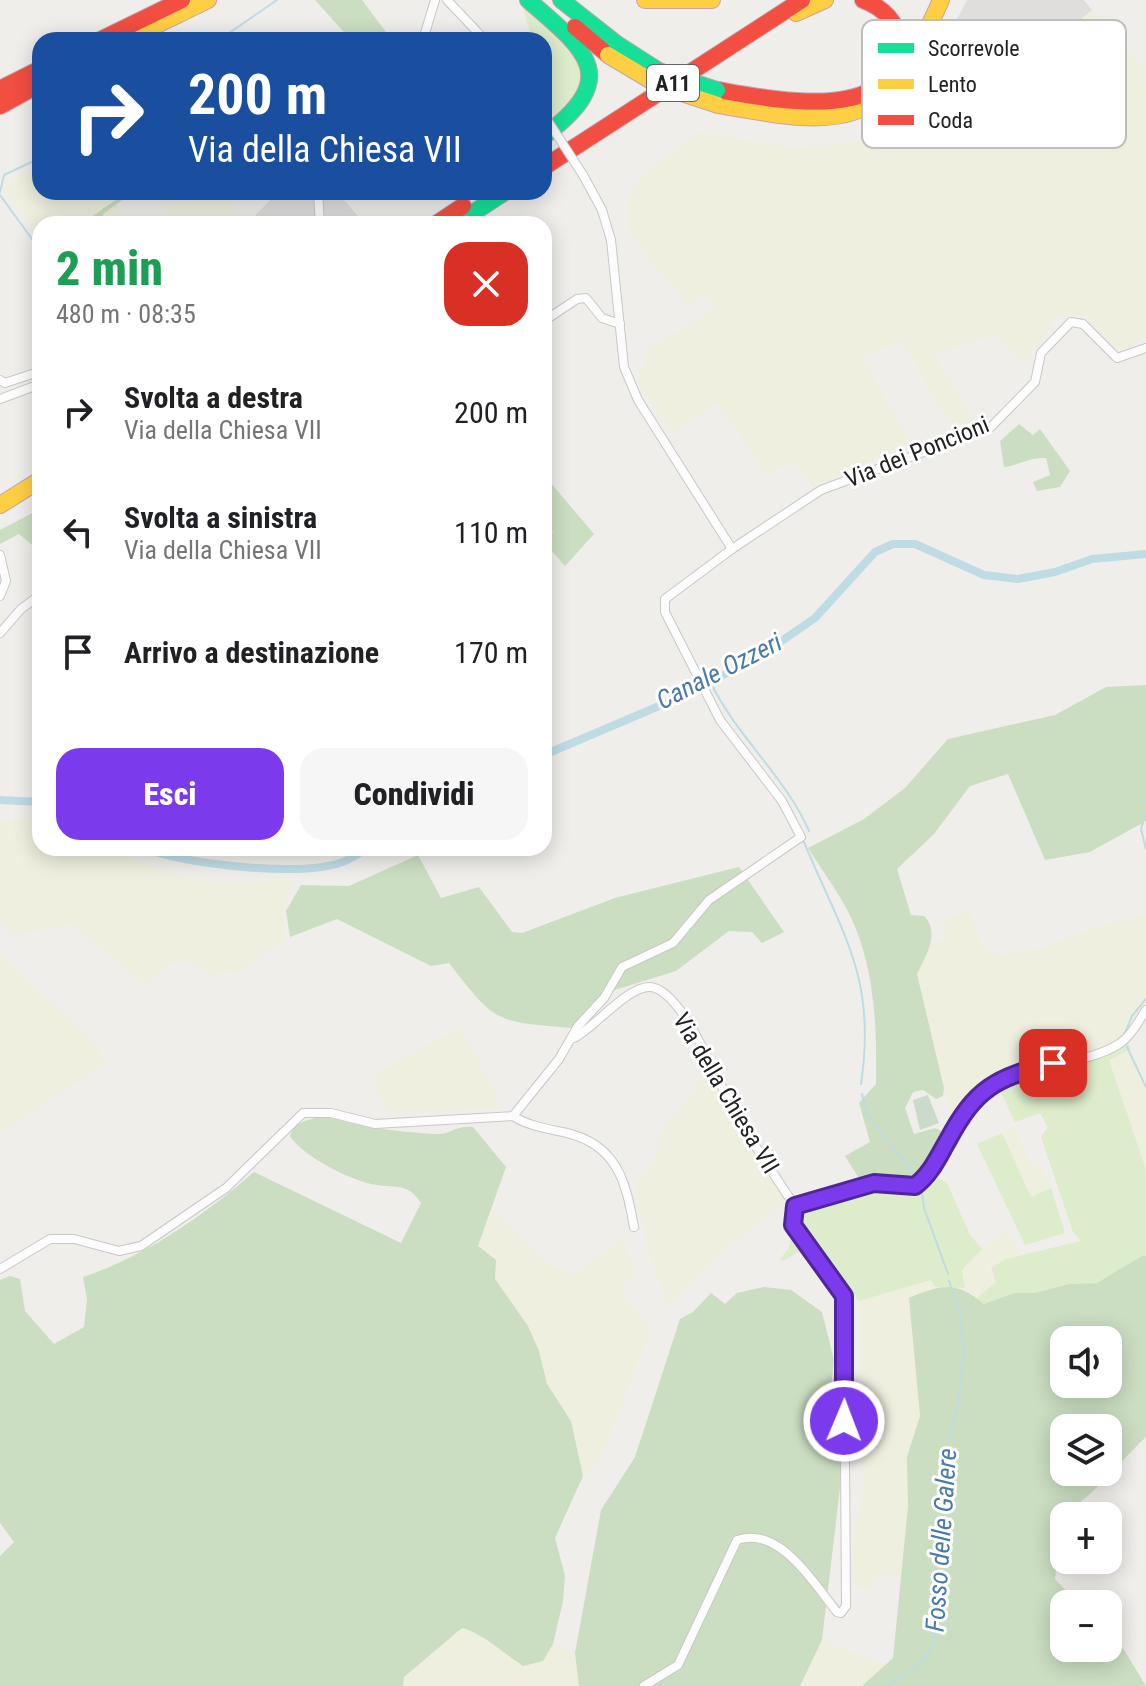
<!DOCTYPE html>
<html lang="it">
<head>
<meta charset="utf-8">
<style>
  :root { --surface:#fff; --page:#f6f6f6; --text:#202124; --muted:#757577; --accent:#7c3aed }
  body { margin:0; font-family:"Roboto Condensed",sans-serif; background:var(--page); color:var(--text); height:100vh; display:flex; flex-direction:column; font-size:30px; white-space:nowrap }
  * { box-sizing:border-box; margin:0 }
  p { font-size:26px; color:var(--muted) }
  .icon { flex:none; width:44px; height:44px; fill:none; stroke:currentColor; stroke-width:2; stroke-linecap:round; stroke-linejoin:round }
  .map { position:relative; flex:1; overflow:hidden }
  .drawer { position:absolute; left:32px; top:216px; width:520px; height:640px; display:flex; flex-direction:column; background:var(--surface); border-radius:24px; box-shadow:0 4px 20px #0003 }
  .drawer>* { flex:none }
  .hud { position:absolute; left:32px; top:32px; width:520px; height:168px; border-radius:24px; box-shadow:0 4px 20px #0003; background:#1a4fa0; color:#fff; overflow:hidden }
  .tools { position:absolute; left:1050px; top:1326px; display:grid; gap:16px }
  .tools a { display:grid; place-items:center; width:72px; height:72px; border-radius:16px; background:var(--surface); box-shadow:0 4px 20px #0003; font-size:40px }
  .pin { position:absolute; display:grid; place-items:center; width:68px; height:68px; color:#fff; margin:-34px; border-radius:16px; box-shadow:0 4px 12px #0006 }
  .me { position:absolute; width:88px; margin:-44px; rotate:1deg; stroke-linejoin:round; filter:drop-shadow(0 0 6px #0008) }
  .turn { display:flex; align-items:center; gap:28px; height:168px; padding:0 24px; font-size:36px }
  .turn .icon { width:104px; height:104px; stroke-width:2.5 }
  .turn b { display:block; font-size:56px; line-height:68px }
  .round { display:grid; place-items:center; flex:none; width:84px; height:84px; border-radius:24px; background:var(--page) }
  .summary { display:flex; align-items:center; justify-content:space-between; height:136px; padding:0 24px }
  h1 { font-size:48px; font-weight:800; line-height:60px; color:#1e9e55 }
  .cta { display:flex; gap:16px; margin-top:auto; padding:16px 24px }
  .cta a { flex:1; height:92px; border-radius:24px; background:var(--accent); color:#fff; font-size:32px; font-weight:800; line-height:92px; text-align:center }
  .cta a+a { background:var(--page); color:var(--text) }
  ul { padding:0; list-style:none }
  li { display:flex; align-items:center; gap:24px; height:120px; padding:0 24px }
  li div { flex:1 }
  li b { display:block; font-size:30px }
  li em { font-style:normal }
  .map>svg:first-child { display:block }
  .residential { fill:#dfdedc }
  .farmland { fill:#efefdf }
  .grass { fill:#ddeccb }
  .forest { fill:#cbdec1; fill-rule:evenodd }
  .cemetery { fill:#cadbca }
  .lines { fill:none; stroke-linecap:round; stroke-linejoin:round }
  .stream { stroke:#bfdbe3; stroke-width:2 }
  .canal { stroke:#bfdbe3; stroke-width:8 }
  .street-casing { stroke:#c9c8c7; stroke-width:10 }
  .fast-casing { stroke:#c5a2ac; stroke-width:18 }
  .slow-casing { stroke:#c5a2ac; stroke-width:18 }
  .jam-casing { stroke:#c5a2ac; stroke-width:18 }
  .street { stroke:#fdfcfc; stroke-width:8 }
  .fast { stroke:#16e098; stroke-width:16 }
  .slow { stroke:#ffcf43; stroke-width:16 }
  .jam { stroke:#f24e42; stroke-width:16 }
  .street-bridge-casing { stroke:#c9c8c7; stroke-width:10; stroke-linecap:butt }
  .fast-bridge-casing { stroke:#c5a2ac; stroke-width:18; stroke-linecap:butt }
  .slow-bridge-casing { stroke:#c5a2ac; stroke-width:18; stroke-linecap:butt }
  .street-bridge { stroke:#fdfcfc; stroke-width:8 }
  .fast-bridge { stroke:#16e098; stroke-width:16 }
  .slow-bridge { stroke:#ffcf43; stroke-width:16 }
  .route-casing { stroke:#51269a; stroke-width:20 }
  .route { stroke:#7c3aed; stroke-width:14 }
  .labels { text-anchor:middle; stroke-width:6; stroke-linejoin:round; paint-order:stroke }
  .shield { fill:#fff; stroke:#646464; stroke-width:2 }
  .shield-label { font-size:22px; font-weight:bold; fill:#222 }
  .street-label { font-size:24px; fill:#222; stroke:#fff }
  .water-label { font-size:26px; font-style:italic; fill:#4a7aab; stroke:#fff }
  .key { fill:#fff; stroke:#bdbdbd; stroke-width:2 }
  .key-label { font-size:22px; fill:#222 }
</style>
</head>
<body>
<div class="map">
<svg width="1146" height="1686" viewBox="0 0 1146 1686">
  <rect width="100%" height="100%" fill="#f0eeeb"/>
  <g class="residential">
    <path d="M 967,0 L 1084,0 L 1092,10 L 1033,61 L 1039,70 L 987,107 L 945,50 L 944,44 Z"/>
    <path d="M 278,192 L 337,192 L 365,224 L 247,224 Z"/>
  </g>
  <g class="farmland">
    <path d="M 1092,10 L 1146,69 L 1142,78 L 1146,83 L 1146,337 L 1121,351 L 1081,314 L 1057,317 L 1025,361 L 995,335 L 934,354 L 973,421 L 951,424 L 901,341 L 863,357 L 910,443 L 813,487 L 792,461 L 768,475 L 717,403 L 672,432 L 638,383 L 647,350 L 717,308 L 703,294 L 687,305 L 630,233 L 626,200 L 643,177 L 697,132 L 789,147 L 835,145 L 891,135 L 947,90 L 973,117 L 1039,70 L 1032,61 Z"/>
    <path d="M 40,167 L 40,192 L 128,192 L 81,224 L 40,224 L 40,237 L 7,193 L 8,181 Z"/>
    <path d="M 153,192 L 222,192 L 234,208 L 234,224 L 176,224 Z"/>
    <path d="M 116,204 L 128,224 L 106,224 L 102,214 Z"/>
    <path d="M 40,817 L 40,848 L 111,848 L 144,864 L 201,882 L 296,880 L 283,909 L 285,939 L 237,974 L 226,971 L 209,976 L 191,960 L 168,964 L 146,985 L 71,924 L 15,935 L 0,920 L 0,821 Z"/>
    <path d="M 969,909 L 983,947 L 998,956 L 1041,948 L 1097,927 L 1146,914 L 1146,1006 L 1124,1035 L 1111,1045 L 1014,1071 L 985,1084 L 966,1097 L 953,1121 L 917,974 L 931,945 L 947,938 L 942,921 Z"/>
    <path d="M 0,954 L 99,1049 L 105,1064 L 0,1133 Z"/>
    <path d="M 461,1027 L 502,1108 L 389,1113 L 371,1076 Z"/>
    <path d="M 1131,1049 L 1146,1078 L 1146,1170 L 1109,1060 Z"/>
    <path d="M 707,1073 L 784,1200 L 781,1206 L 728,1246 L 668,1307 L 649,1256 L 635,1184 L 656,1159 L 659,1134 Z"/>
    <path d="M 1015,1127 L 1033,1168 L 1041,1165 L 1051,1188 L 1031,1197 L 1002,1133 Z"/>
    <path d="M 492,1210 L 543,1260 L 573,1275 L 624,1238 L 637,1274 L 624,1281 L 625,1299 L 651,1328 L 604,1451 L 583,1476 L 571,1421 L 547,1384 L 539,1351 L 528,1326 L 495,1279 L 478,1246 Z"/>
    <path d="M 1008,1230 L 1021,1256 L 1006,1259 L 997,1282 L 977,1298 L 965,1288 L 962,1270 L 982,1249 Z"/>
    <path d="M 932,1280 L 935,1287 L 909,1298 L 920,1416 L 907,1457 L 908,1506 L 901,1576 L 879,1575 L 870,1590 L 855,1586 L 853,1542 L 863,1486 L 859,1301 Z"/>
    <path d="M 462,1628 L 478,1633 L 489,1645 L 543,1661 L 553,1644 L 575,1653 L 579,1686 L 403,1686 L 404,1677 Z"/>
    <path d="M 822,1640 L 885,1665 L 862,1686 L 800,1686 Z"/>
  </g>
  <g class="grass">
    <path d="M 522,4 C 545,23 603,60 582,96 C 576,105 562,114 554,121 L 544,108 L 544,40 L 532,40 Z"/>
    <path d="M 1124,1035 L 1131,1049 L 1109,1060 L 1146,1170 L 1146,1256 L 1097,1283 L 1069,1284 L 1035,1293 L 1014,1293 L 984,1304 L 977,1298 L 996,1282 L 991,1268 L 1006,1259 L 1081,1241 L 1073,1232 L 1041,1137 L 1048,1127 L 1040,1113 L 1015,1122 L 995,1080 C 1035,1061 1089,1061 1124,1035 Z"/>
    <path d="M 1002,1133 L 1031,1197 L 1051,1188 L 1065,1233 L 1025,1245 L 977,1144 Z"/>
    <path d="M 932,1175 L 947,1183 L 970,1235 L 982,1249 L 962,1270 L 965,1288 L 935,1287 L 931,1280 L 859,1301 L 847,1287 L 798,1252 L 783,1261 L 780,1259 L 788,1249 L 799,1213 L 869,1190 L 916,1193 Z"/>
  </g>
  <g class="forest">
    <path d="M 315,0 L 362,0 L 392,40 L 351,40 Z"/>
    <path d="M 127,192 L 132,193 L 103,214 L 106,224 L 81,224 Z"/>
    <path d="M 1019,424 L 1033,435 L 1040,429 L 1070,471 L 1060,487 L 1037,491 L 1033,482 L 1050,475 L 1046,458 C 1029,457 1020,465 1004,467 L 1000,441 Z"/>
    <path d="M 544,475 L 594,534 L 565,566 L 546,544 L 553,532 L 544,526 Z"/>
    <path d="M 40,509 L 36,548 L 19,534 L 0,544 L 0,530 Z"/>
    <path d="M 1146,685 L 1146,821 L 1090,852 L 1045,860 L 1008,774 L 970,786 L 934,834 L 897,869 L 911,915 L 924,916 C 941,933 925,957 917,974 L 944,1088 L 943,1096 L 936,1099 L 923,1090 L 913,1092 L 905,1108 L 914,1134 L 935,1128 L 945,1133 L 933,1158 L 914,1183 L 860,1180 L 845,1156 L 870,1142 L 859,1103 L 876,1084 C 877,1024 875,960 845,906 C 834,886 820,867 808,848 L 864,819 L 905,788 L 948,739 L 1055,715 L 1106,687 Z"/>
    <path d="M 418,855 L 441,898 L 479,887 L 512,932 L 522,933 L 615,898 L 739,867 L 784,932 L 762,943 L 752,932 L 729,931 L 676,971 L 605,993 L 571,1028 C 495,1021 496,1024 449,963 L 431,966 L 337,919 L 290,937 L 286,911 L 301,885 L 349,886 Z"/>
    <path d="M 325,1116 C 362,1128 399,1132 437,1134 C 449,1135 456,1125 473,1127 L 506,1167 L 478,1246 L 496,1260 L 495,1279 L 528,1326 L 539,1351 L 547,1384 L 571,1421 L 583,1476 L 555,1538 L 565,1576 L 563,1601 L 553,1644 L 543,1661 L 523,1666 C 503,1653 484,1634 462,1628 L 404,1677 L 403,1686 L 0,1686 L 0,1556 L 14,1542 L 0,1523 L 0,1280 L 10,1276 L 20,1279 L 25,1311 L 54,1344 L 84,1327 L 87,1299 L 83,1277 C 146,1256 203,1216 254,1172 L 401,1243 L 421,1203 C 407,1181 393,1189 371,1184 C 348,1179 301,1155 290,1136 C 295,1121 311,1119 325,1116 Z"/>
    <path d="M 1142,1256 L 1146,1256 L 1146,1437 C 1119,1462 1096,1494 1064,1514 L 1055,1579 L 1079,1604 L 1064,1604 L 1064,1648 L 1108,1648 L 1108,1633 L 1123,1648 L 1146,1686 L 862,1686 L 893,1658 L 908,1506 L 907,1457 L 920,1416 L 909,1298 C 942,1284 956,1281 984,1304 L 1014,1293 L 1035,1293 L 1069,1284 L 1097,1283 ZM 1064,1340 L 1108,1340 L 1108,1384 L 1064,1384 ZM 1064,1428 L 1108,1428 L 1108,1472 L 1064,1472 Z"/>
    <path d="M 764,1287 L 791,1290 L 822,1312 L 834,1360 L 828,1415 L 842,1471 L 822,1640 L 800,1686 L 579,1686 L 575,1653 L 601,1510 L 635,1457 L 680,1319 L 693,1312 L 711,1293 L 725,1304 L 737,1293 Z"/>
  </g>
  <path class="cemetery" d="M 928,1095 L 939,1123 L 920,1130 L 913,1100 Z"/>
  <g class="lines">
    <g class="stream">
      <path d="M 219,40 L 277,0"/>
      <path d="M 0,192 L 4,175 L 40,158"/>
      <path d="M 0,195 L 40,250"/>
      <path d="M 40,398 L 37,401 L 40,414"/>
      <path d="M 40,536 L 40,547"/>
      <path d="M 710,681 C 736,736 785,776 809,831"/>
      <path d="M 1146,813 L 1141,829 L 1146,849"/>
      <path d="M 804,842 C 842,934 877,977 861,1084"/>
      <path d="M 1125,1033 L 1132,1016 L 1146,999"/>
      <path d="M 1127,1047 L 1146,1087"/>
      <path d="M 862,1094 L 866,1114 L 916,1177"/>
      <path d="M 921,1184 L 924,1208 L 948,1274"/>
      <path d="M 889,1686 L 922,1662 L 934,1645 L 942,1469 L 958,1403 L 964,1353 L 960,1314 L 949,1281"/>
    </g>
    <g class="canal">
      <path d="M 544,755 L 673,700 L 757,658 L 815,618 L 875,552 L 893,544 L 915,544 L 984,575 L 1018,579 L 1055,572 L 1092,559 L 1146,554"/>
      <path d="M 0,800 L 40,802"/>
      <path d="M 143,848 C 187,864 295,877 340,863 C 350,860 359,853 368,848"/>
    </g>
    <g class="street-casing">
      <g id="street">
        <path d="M 447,0 L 485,40"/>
        <path d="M 423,40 L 435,0"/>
        <path d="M 318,192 L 320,224"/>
        <path d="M 544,321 L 577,299 L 586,298 L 602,318 L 620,324"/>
        <path d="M 0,380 L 5,383 L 35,373 L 40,375"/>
        <path d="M 0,399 L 40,384"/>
        <path d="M 732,549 L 821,490 L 991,427 L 1035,382 L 1041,353 L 1071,322 L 1083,324 L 1117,358 L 1146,348"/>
        <path d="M 0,555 L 6,581 L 0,596"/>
        <path d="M 0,633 L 21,609 L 40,595"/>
        <path d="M 574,1038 C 595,1027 628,986 650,987 C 683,989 719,1086 735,1113 C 751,1141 770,1168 788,1196 L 799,1207 L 874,1183 L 915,1186 C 945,1163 948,1118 976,1095 C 1018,1061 1079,1069 1119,1044 C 1131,1036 1138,1022 1146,1010"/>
        <path d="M 513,1116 C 528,1126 549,1129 567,1133 C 617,1145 626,1182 634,1227"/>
        <path d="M 0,1269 L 50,1239 L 74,1239 L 119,1251 L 141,1246 L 226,1188 L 303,1113 L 331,1113 L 375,1124 L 513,1116 L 559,1059 L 578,1026 L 604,998 L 622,967 L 673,943 L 709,900 L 801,837 L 782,801 L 720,720 L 665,612 L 665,599 L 732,549 L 638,400 L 624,367 L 611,240 L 602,210 L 583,175"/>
        <path d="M 644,1686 L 678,1665 L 737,1540 C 780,1525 815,1585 837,1612 L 841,1613 L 846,1606 L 844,1296 L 793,1225 L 795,1206"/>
      </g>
    </g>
    <g class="fast-casing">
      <g id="fast">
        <path d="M 528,0 C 589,52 621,78 544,136"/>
        <path d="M 561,0 L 617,44"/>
        <path d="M 456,224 L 505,192"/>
      </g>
    </g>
    <g class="slow-casing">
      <g id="slow">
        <path d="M 645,0 L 712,0"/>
        <path d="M 796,13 L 825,0"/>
        <path d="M 126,40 L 208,0"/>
        <path d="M 718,105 C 851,129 884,130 941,0"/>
        <path d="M 0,505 L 40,480"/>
      </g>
    </g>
    <g class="jam-casing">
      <g id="jam">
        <path d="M 575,27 L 608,55"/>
        <path d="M 100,40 L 182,0"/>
        <path d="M 0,89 L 40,69"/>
        <path d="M 717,90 C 771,99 895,126 899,45 C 900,23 882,7 863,0"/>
        <path d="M 0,106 L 40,84"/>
        <path d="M 544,167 L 802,0"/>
        <path d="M 436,224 L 463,206"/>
      </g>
    </g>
    <use href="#street" class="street"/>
    <use href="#fast" class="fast"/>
    <use href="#slow" class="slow"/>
    <use href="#jam" class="jam"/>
    <g class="street-bridge-casing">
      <path id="street-bridge" d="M 544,115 L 583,175"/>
    </g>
    <g class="fast-bridge-casing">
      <path id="fast-bridge" d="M 617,44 L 659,71 L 717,90"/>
    </g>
    <g class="slow-bridge-casing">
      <path id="slow-bridge" d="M 608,55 L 660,86 L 718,105"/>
    </g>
    <use href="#street-bridge" class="street-bridge"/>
    <use href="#fast-bridge" class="fast-bridge"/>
    <use href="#slow-bridge" class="slow-bridge"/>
  </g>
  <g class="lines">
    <g class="route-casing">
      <path id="route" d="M 844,1421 L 844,1296 L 793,1225 L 795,1206 L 874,1183 L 915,1186 C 931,1174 938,1157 948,1140 C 976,1088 995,1078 1053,1063"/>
    </g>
    <use href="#route" class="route"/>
  </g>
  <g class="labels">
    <rect class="shield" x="647" y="65" width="52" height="36" rx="6"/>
    <g class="shield-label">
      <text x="673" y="91">A11</text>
    </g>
    <g class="street-label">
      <text transform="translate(917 452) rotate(-22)" y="8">Via dei Poncioni</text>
      <text transform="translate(726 1093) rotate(59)" y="8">Via della Chiesa VII</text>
    </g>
    <g class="water-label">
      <text transform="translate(719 671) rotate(-27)" y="9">Canale Ozzeri</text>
      <text transform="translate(941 1540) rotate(-86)" y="9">Fosso delle Galere</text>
    </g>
  </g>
  <rect x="862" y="20" width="264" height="128" rx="12" class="key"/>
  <rect x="878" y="43" width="36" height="10" fill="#16e098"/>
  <rect x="878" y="79" width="36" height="10" fill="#ffcf43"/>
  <rect x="878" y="115" width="36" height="10" fill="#f24e42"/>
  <g class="key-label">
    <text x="928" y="56">Scorrevole</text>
    <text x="928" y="92">Lento</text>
    <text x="928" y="128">Coda</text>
  </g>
</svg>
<div class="tools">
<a><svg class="icon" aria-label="sound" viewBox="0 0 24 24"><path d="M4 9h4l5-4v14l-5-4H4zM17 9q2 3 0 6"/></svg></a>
<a><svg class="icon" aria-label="layers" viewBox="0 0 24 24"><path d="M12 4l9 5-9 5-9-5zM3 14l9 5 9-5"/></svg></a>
<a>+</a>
<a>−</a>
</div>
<div class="pin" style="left:1053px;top:1063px;background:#d93025"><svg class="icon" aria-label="arrive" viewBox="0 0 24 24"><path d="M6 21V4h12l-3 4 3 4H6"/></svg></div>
<svg class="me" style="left:844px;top:1421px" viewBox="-20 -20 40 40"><circle r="17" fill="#7c3aed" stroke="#fff" stroke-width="3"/><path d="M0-11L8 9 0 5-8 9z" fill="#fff"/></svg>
<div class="hud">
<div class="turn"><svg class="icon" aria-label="right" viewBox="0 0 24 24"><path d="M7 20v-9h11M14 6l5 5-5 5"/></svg><div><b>200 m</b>Via della Chiesa VII</div></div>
</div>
<section class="drawer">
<div class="summary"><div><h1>2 min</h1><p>480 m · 08:35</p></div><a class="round" style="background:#d93025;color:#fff"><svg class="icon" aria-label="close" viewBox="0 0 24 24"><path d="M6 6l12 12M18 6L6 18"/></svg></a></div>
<ul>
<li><svg class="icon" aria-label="right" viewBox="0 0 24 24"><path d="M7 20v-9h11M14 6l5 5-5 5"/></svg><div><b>Svolta a destra</b><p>Via della Chiesa VII</p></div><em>200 m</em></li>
<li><svg class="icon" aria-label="left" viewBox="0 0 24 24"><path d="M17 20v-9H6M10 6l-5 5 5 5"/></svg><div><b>Svolta a sinistra</b><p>Via della Chiesa VII</p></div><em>110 m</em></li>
<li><svg class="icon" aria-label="arrive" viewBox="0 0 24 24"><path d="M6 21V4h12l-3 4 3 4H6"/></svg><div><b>Arrivo a destinazione</b></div><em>170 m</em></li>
</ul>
<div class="cta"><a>Esci</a><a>Condividi</a></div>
</section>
</div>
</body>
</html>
